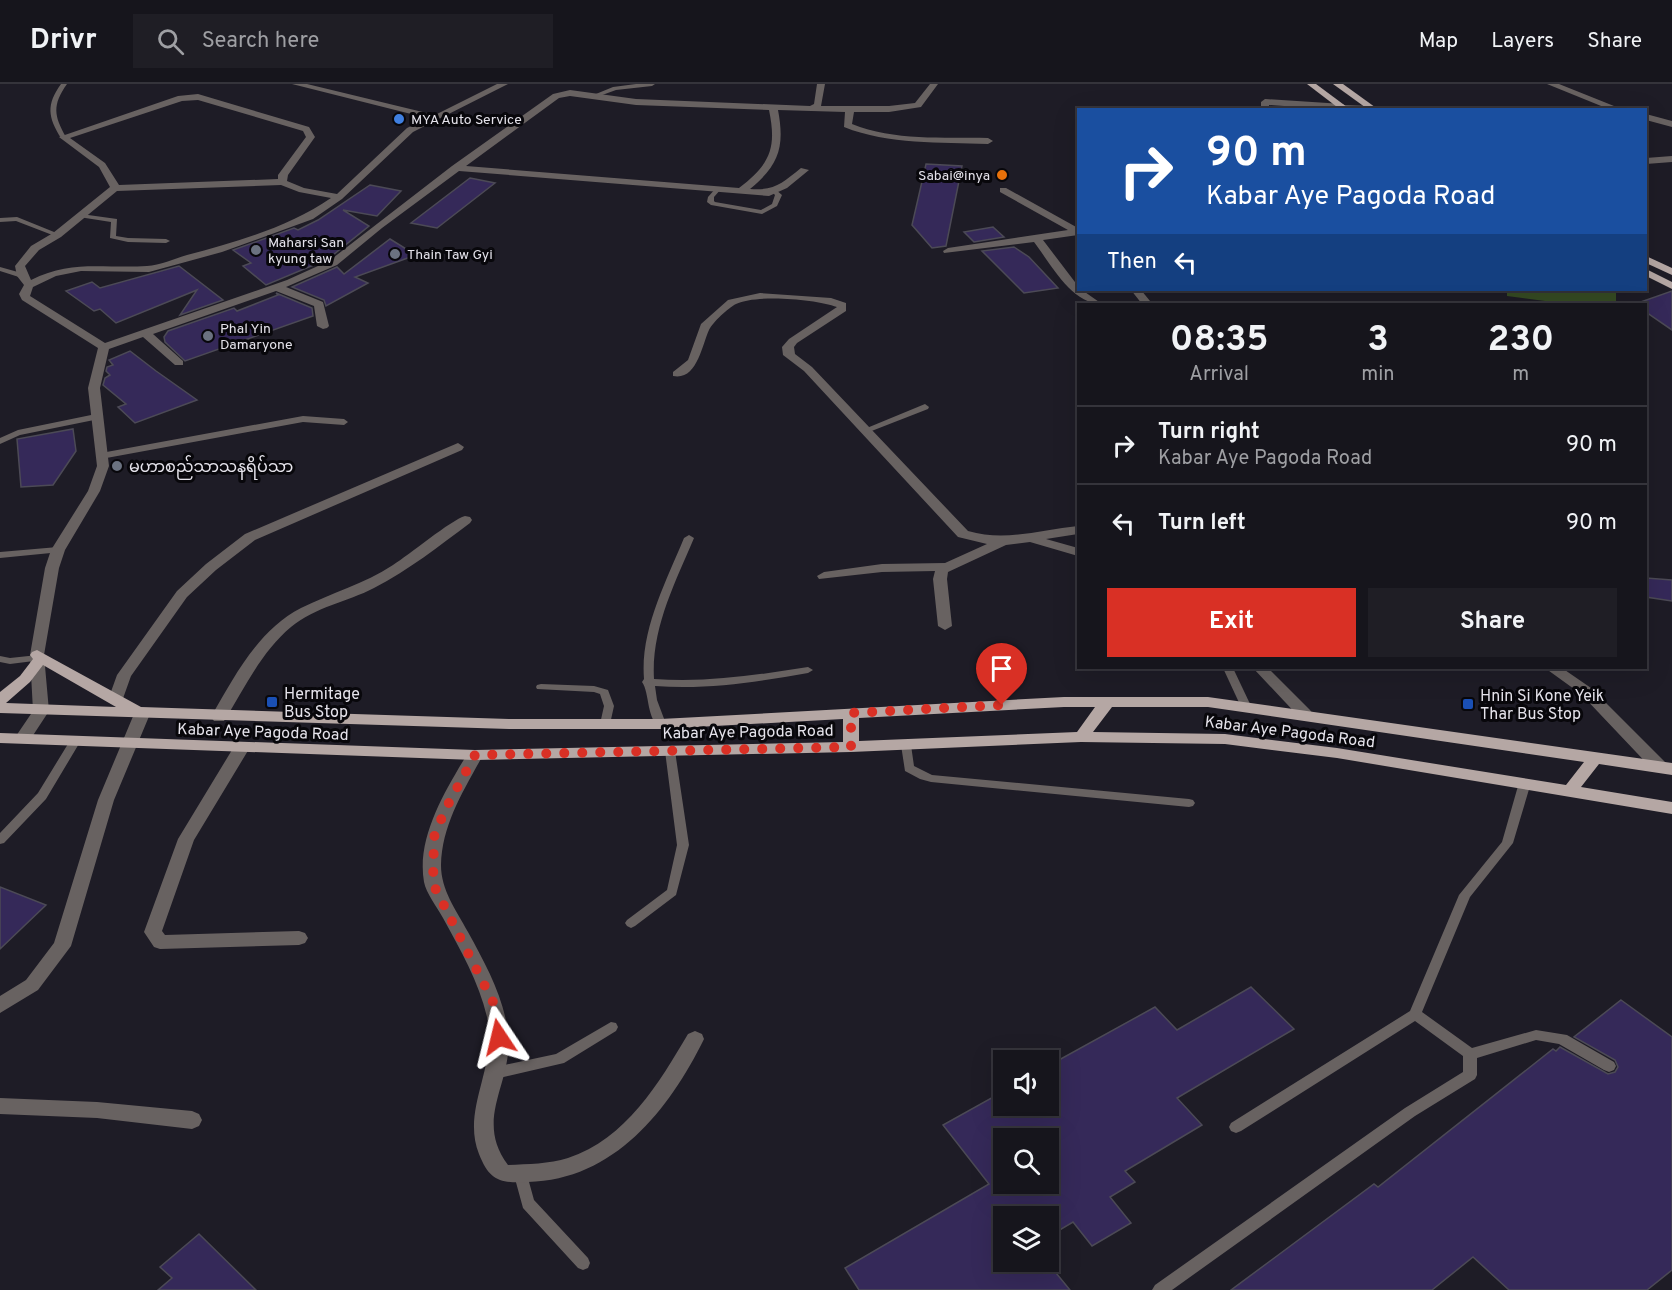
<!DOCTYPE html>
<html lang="en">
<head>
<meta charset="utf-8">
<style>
  :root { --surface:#16151c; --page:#1f1e25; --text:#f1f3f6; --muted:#9e9fa3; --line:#35343b; --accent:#d93025 }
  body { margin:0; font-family:Overpass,"Noto Sans Myanmar",sans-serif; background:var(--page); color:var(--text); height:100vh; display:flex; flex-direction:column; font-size:22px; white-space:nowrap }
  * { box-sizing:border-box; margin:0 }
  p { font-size:20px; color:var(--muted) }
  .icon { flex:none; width:33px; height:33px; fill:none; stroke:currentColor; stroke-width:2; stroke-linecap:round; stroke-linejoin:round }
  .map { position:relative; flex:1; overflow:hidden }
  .drawer { position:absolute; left:1077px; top:219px; width:570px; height:366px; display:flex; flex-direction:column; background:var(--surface); border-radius:0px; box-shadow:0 6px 24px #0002,0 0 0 2px var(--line) }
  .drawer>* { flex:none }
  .banner { position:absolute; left:1077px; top:24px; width:570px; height:183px; border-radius:0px; box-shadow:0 6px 24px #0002,0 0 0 2px var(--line); background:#1a4fa0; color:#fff; overflow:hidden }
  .fabs { position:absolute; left:993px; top:966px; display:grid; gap:12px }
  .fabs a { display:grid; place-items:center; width:66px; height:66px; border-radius:0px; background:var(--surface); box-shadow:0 6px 24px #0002,0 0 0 2px var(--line); font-size:30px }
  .pin { position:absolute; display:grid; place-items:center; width:51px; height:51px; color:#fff; margin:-62px -26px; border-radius:50% 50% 50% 0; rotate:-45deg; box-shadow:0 0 6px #0007 }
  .pin .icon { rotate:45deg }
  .me { position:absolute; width:66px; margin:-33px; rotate:350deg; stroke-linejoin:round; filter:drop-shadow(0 0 4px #0008) }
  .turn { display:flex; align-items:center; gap:21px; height:126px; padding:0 30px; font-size:27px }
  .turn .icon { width:78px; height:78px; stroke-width:2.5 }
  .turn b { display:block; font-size:42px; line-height:51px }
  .then { display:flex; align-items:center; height:57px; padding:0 30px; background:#0003; gap:12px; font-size:22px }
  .eta { display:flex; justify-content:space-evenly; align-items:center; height:102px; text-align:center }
  .eta b { font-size:36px; font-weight:700; line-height:42px }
  .action { display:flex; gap:12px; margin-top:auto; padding:12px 30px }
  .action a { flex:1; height:69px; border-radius:0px; background:var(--accent); color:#fff; font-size:24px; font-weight:700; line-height:69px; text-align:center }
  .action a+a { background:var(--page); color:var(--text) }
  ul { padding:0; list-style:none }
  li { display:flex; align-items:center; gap:18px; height:78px; padding:0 30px; border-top:2px solid var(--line) }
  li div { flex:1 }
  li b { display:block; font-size:22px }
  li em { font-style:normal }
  header { display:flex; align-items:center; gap:36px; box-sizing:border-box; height:84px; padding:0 30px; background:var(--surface); border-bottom:2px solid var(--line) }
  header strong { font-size:28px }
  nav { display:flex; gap:33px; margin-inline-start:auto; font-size:21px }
  .search { width:420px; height:54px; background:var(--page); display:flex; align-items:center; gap:15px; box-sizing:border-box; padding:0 21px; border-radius:0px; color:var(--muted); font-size:22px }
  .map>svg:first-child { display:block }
  .green { fill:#374d24 }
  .building { fill:#352959; stroke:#4c4a56; stroke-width:1.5; fill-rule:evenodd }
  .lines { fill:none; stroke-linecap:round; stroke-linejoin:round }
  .lane { fill:#686261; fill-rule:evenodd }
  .street { fill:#686261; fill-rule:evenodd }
  .primary { fill:#b5a7a4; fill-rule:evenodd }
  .route { stroke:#d93025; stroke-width:10; stroke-dasharray:0 18 }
  .shop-dot { fill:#3f7fe0; stroke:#08070b; stroke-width:2 }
  .food-dot { fill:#e8710a; stroke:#08070b; stroke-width:2 }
  .worship-dot { fill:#6b7280; stroke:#08070b; stroke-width:2 }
  .transit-dot { fill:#1a4fb4; stroke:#08070b; stroke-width:2 }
  .labels { text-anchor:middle; stroke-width:6; stroke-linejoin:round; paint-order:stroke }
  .far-poi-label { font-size:14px; fill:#e5e3eb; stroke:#08070b; text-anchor:start }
  .poi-label { font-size:16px; fill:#e5e3eb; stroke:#08070b; text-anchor:start }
  .street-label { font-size:16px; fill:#e5e3eb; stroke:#08070b }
</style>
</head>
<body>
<header>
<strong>Drivr</strong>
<div class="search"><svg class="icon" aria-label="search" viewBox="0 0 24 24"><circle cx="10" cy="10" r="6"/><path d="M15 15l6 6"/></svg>Search here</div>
<nav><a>Map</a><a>Layers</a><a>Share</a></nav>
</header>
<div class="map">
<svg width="1672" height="1206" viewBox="0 0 1672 1206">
  <rect width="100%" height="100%" fill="#1e1c26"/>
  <path class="green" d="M 1507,206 L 1616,206 L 1616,220 L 1568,220 L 1507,212 Z"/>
  <g class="building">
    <path d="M 926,80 L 962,82 L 946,162 L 932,164 L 912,141 Z"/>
    <path d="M 470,94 L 495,99 L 437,144 L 411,139 Z"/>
    <path d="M 370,101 L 401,107 L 377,132 L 343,126 L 369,142 L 328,175 L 266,201 L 243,182 L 251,179 L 233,166 L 294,144 L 298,146 L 318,136 Z"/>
    <path d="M 993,143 L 1004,153 L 974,158 L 964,148 Z"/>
    <path d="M 390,155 L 416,171 L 355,193 L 368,199 L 326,222 L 324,216 L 292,203 L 337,183 L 344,190 Z"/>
    <path d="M 1014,163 L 1029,173 L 1058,204 L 1024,209 L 982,167 Z"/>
    <path d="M 179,182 L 223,216 L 180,231 L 197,206 L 116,239 L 100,225 L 94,227 L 66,207 L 92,198 L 100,204 Z"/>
    <path d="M 1672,207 L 1672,246 L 1646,228 L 1646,220 L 1635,220 Z"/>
    <path d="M 276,209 L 312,224 L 313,232 L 185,277 L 165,258 L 164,253 L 168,247 L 234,224 L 237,227 L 278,211 Z"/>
    <path d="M 130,267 L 156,287 L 197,316 L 135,339 L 118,323 L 126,320 L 103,301 L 105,294 L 110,291 L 106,287 L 107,283 L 113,281 L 109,276 Z"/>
    <path d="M 73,345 L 76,367 L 53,401 L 21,403 L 17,355 Z"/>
    <path d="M 1646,494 L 1672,496 L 1672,517 L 1646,513 Z"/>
    <path d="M 0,803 L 46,821 L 0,865 Z"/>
    <path d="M 1251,903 L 1294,945 L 1177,1014 L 1202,1041 L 1125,1087 L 1135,1098 L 1110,1113 L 1131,1139 L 1092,1162 L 1073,1138 L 1048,1153 L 1048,1132 L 1004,1132 L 1004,1178 L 1047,1178 L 1070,1206 L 859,1206 L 845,1184 L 989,1100 L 943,1041 L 1004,1007 L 1004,1022 L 1048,1022 L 1048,982 L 1155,923 L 1177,946 ZM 1004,1054 L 1048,1054 L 1048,1100 L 1004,1100 Z"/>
    <path d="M 1621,916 L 1672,953 L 1672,1186 L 1647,1206 L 1509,1206 L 1473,1173 L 1432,1206 L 1231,1206 L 1374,1100 L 1378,1103 L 1553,965 L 1556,967 L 1560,963 L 1608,990 L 1615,988 L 1618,983 L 1615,976 L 1574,953 Z"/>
    <path d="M 199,1150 L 256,1206 L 158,1206 L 172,1194 L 160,1183 Z"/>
  </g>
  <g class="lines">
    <g class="lane">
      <path d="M 61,0 L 67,0 C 52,21 54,32 66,53 L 63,55 L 61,54 C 48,33 46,21 61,0 Z"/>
      <path d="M 636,0 L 655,0 L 652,2 L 616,6 L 594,14 L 591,12 L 613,3 Z"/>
      <path d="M 1343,21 L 1373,22 L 1376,24 L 1374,26 L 1341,24 L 1341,22 Z"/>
      <path d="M 716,104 L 721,105 L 714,113 L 714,117 L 715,118 L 761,126 L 772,120 L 775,111 L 771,107 L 772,106 L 776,106 L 782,111 L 777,122 L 762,130 L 711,121 L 707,118 L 708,113 Z"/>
      <path d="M 81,130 L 117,135 L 116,152 L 128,154 L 166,155 L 170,157 L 166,159 L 128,158 L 110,154 L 111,138 L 79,133 L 79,131 Z"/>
      <path d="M 17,133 L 59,150 L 61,151 L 55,152 L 16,137 L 0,138 L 0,134 Z"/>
      <path d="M 0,183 L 25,190 L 26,192 L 22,194 L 0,187 Z"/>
      <path d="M 925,320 L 929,323 L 928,325 L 869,348 L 863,348 L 862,346 Z"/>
      <path d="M 96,330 L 100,333 L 99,335 L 20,351 L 0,360 L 0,354 L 18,346 Z"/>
      <path d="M 303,332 L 344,335 L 348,338 L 344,341 L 303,338 L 101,375 L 97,372 L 101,369 Z"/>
      <path d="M 689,451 L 694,454 C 675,499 651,545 654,595 C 706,599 757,591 808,583 L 813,586 L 808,589 C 757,598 707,606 655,602 L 657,616 L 666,640 L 661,644 C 646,636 650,609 642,598 L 644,595 C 640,546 666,498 684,454 Z"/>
      <path d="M 58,463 L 63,466 L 61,468 L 0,474 L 0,468 Z"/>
      <path d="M 38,571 L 43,574 L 42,576 L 10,580 L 0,578 L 0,572 L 10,574 Z"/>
      <path d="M 1223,584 L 1233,584 L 1251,622 L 1250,625 L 1242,625 Z"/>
      <path d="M 541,600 L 594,602 L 608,606 L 614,622 L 610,640 L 605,644 L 600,640 L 604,622 L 600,610 L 594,608 L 537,605 L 536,603 L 537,601 Z"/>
      <path d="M 75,654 L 80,658 L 46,715 L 4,759 L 0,760 L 0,749 L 38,709 L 71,655 Z"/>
      <path d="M 906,657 L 911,661 L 914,682 L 932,691 L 1189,715 L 1193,716 L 1195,719 L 1193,722 L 1189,723 L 931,698 L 920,695 L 905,687 L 901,661 Z"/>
      <path d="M 670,663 L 675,667 L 689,761 L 676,811 L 635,842 L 631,844 L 627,842 L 625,839 L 627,836 L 667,806 L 677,761 L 665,667 Z"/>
      <path d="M 1524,698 L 1528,699 L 1530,702 L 1513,759 L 1470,813 L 1422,928 L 1472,964 L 1536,946 L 1567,951 L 1614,978 L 1616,982 L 1614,986 L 1609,988 L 1604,986 L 1559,960 L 1536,956 L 1477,974 L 1477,991 L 1475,995 L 1415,1032 L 1172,1206 L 1152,1206 L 1155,1201 L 1405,1024 L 1463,988 L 1463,972 L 1415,937 L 1241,1047 L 1236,1049 L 1231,1047 L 1229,1043 L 1231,1039 L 1410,927 L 1459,811 L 1502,758 L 1518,702 L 1520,699 Z"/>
      <path d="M 611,938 L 616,939 L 618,943 L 616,947 L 564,979 L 495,995 L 490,993 L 488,989 L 490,985 L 495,983 L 556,970 Z"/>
      <path d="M 521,1085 L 526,1087 L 534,1116 L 588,1174 L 590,1179 L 588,1184 L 583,1186 L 578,1184 L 523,1124 L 514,1091 L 516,1087 Z"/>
    </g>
    <g class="street">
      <path d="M 292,0 L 307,0 L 435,31 L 497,0 L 508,0 L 413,48 L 342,115 L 313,135 L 222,168 L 149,188 L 81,187 L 56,192 L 33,203 L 30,212 L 105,259 L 287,196 L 329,177 L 452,82 L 553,10 L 570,6 L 636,15 L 810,22 L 814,20 L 817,0 L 825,0 L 821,22 L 889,22 L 915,19 L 930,0 L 938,0 L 921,23 L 889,28 L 854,28 L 852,40 C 894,57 943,53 988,54 L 993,57 L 988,60 C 940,58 889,61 844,43 L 845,28 L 778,26 C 785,63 779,81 750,105 C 775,107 782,99 801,84 L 809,86 L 787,104 L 769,112 L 459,87 L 382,144 L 337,181 L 286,203 L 323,218 L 329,242 L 327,244 L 323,245 L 317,242 L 314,222 L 276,207 L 153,250 L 183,277 L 183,281 L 175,281 L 143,253 L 109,265 L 100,304 L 109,382 L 100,407 L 65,466 L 59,484 L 44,571 L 49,627 L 28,659 L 16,659 L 14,655 L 33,627 L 30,571 L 45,484 L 51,466 L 88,407 L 97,382 L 88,304 L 98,264 L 22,216 L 19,210 L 24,201 L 17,192 L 15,182 L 31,162 L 53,149 L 110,103 L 99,83 L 59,53 L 178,12 L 198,10 L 309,43 L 315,53 L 288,91 L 287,97 L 304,104 L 337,110 L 407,44 L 427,34 ZM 570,12 L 636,21 L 769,26 C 777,65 770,80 739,104 L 466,82 L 559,14 ZM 198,16 L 303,47 L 306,53 L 278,91 L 278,95 L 119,101 L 105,79 L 70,54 L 182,17 ZM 281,101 L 299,108 L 331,114 C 289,143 236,158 187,171 C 174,175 160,181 147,182 C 104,185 72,175 31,196 L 25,182 L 39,166 L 61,153 L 117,107 Z"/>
      <path d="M 1547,0 L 1559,0 L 1624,26 L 1611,26 Z"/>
      <path d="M 1265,15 L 1343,20 L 1347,23 L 1341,26 L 1269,21 L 1269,26 L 1261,26 L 1261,18 Z"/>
      <path d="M 1646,30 L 1672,37 L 1672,43 L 1646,36 Z"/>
      <path d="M 1672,72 L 1672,78 L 1646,80 L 1646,74 Z"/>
      <path d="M 1000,104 L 1006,104 L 1078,144 L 1078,151 L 1043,156 L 1078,202 L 1078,206 L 1082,206 L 1102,220 C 1071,220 1051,180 1034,158 L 944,169 L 943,167 L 948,164 L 1068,146 L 1000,108 Z"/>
      <path d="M 1131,206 L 1141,206 L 1150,217 L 1289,217 L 1294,220 L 1142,220 Z"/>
      <path d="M 760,209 L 831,214 L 846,219 L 846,227 L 797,259 L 794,263 L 795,270 L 812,283 L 968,447 C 1005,458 1040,446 1078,442 L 1078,450 L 1046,455 L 1078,464 L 1078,472 L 1030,458 L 1006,461 L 948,488 L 947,495 L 952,542 L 945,546 L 938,542 L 933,495 L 935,487 L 882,488 L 819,495 L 817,492 L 824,488 L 882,480 L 945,479 L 987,460 L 958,453 L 804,287 L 783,271 L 782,263 L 789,255 L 837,223 C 815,215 757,210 736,220 C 728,224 713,238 709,246 C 702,261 697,297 673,292 L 673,288 L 688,276 L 701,240 L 728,216 Z"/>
      <path d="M 1334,217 L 1349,217 L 1354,220 L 1329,220 Z"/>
      <path d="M 458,359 L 464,363 L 462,366 L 255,456 L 216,486 L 187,513 L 131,592 L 121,620 L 111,620 L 108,616 L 117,591 L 177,507 L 206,480 L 245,450 Z"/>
      <path d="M 465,432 L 470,433 L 472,436 L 470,439 C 439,462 409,486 374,504 C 347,518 315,523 291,543 C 261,568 245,604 224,637 L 214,637 L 211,633 C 234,593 258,546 301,524 C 331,509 364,500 393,481 C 409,471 451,436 465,432 Z"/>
      <path d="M 1253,584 L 1268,584 L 1310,626 L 1313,630 L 1310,634 L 1300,634 Z"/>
      <path d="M 1545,584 L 1562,584 L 1591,604 L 1666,679 L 1668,683 L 1666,687 L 1654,687 L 1581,610 Z"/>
      <path d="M 142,625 L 150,630 L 114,716 L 71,862 L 38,906 L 0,929 L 0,912 L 26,896 L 54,859 L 98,716 L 134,630 Z"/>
      <path d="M 241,660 L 249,665 L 194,756 L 162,847 L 165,851 L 299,847 L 305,849 L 308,854 L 305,859 L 299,861 L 160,865 L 154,863 L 144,848 L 178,755 L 235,661 Z"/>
      <path d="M 475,666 L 483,671 C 464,706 442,740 441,781 C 441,806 456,826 468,848 C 485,879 504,913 508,949 C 514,999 473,1034 508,1081 C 528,1080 549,1080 568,1074 C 626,1055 659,999 688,950 L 695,947 L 702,950 L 704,955 C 669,1026 614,1096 528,1098 C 501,1099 490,1098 479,1070 C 461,1025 498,983 487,933 C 479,898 460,865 443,834 C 437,823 426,809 424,798 C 416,752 447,704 469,667 Z"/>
      <path d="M 0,1014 L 97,1018 L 192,1027 L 199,1030 L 202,1036 L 199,1042 L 192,1045 L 97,1034 L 0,1030 Z"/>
    </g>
    <g class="primary">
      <path d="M 1307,0 L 1316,0 L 1351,26 L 1341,26 Z"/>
      <path d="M 1333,0 L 1343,0 L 1379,26 L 1369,26 Z"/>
      <path d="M 1646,172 L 1672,184 L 1672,191 L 1646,179 Z"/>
      <path d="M 1646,185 L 1672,198 L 1672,205 L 1646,192 Z"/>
      <path d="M 37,566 L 141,623 L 509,635 L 661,635 L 1064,613 L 1208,613 L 1672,679 L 1672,691 L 1599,680 L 1581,703 L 1672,718 L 1672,730 L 1337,674 L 1225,660 L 1081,658 L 851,668 L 475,676 L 0,659 L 0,649 L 475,666 L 843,658 L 843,635 L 661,645 L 509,645 L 0,629 L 0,608 L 20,592 L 33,575 L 30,571 L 32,568 ZM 43,581 L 116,623 L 6,619 L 30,598 ZM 1064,623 L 1095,623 L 1077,648 L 859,657 L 859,634 ZM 1112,623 L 1208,623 L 1584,678 L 1566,701 L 1337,664 L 1225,650 L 1093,648 Z"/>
    </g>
  </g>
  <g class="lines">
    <path class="route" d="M 499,953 L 493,918 L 433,800 L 434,753 L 445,726 L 475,671 L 851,663 L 851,629 L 1002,621"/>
  </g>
  <circle class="shop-dot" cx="399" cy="35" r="6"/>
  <circle class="food-dot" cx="1002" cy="91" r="6"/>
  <g class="worship-dot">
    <circle cx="256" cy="166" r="6"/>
    <circle cx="395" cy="170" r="6"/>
    <circle cx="208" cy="252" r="6"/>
    <circle cx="117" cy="382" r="6"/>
  </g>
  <g class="transit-dot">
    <rect x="266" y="612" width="12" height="12" rx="3"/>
    <rect x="1462" y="614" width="12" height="12" rx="3"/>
  </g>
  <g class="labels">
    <g class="far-poi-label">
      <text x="411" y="40">MYA Auto Service</text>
      <text x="990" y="96" text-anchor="end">Sabai@inya</text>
      <text x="268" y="163">Maharsi San<tspan x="268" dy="16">kyung taw</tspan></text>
      <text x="407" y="175">Thain Taw Gyi</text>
      <text x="220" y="249">Phal Yin<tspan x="220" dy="16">Damaryone</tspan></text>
    </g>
    <g class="poi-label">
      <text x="129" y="388">မဟာစည်သာသနရိပ်သာ</text>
      <text x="284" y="615">Hermitage<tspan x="284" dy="18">Bus Stop</tspan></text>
      <text x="1480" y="617">Hnin Si Kone Yeik<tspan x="1480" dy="18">Thar Bus Stop</tspan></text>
    </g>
    <g class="street-label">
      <text transform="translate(263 647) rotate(2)" y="6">Kabar Aye Pagoda Road</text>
      <text transform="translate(748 647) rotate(-1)" y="6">Kabar Aye Pagoda Road</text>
      <text transform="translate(1290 647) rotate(7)" y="6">Kabar Aye Pagoda Road</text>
    </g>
  </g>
</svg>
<div class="fabs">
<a><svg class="icon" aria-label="sound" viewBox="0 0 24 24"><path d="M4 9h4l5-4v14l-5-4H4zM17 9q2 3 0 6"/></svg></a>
<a><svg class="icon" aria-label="search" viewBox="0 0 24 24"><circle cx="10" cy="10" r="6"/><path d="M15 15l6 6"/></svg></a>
<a><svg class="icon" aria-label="layers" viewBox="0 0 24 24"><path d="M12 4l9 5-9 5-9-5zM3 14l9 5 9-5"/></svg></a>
</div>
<div class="pin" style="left:1002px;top:621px;background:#d93025"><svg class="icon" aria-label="arrive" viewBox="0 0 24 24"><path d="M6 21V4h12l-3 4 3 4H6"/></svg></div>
<svg class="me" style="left:499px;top:953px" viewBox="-20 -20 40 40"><path d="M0-17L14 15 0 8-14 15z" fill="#d93025" stroke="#fff" stroke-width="4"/></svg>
<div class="banner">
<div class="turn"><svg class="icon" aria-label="right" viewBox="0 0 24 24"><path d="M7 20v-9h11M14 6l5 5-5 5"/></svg><div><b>90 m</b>Kabar Aye Pagoda Road</div></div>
<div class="then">Then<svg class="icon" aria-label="left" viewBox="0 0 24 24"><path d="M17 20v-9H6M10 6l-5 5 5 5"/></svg></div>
</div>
<section class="drawer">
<div class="eta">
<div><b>08:35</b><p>Arrival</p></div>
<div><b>3</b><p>min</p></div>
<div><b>230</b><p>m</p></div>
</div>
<ul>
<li><svg class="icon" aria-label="right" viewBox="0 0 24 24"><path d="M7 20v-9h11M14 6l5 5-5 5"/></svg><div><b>Turn right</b><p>Kabar Aye Pagoda Road</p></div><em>90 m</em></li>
<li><svg class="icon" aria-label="left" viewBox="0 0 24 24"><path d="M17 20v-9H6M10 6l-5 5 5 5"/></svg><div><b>Turn left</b></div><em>90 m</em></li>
</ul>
<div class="action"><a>Exit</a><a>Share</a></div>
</section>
</div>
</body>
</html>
